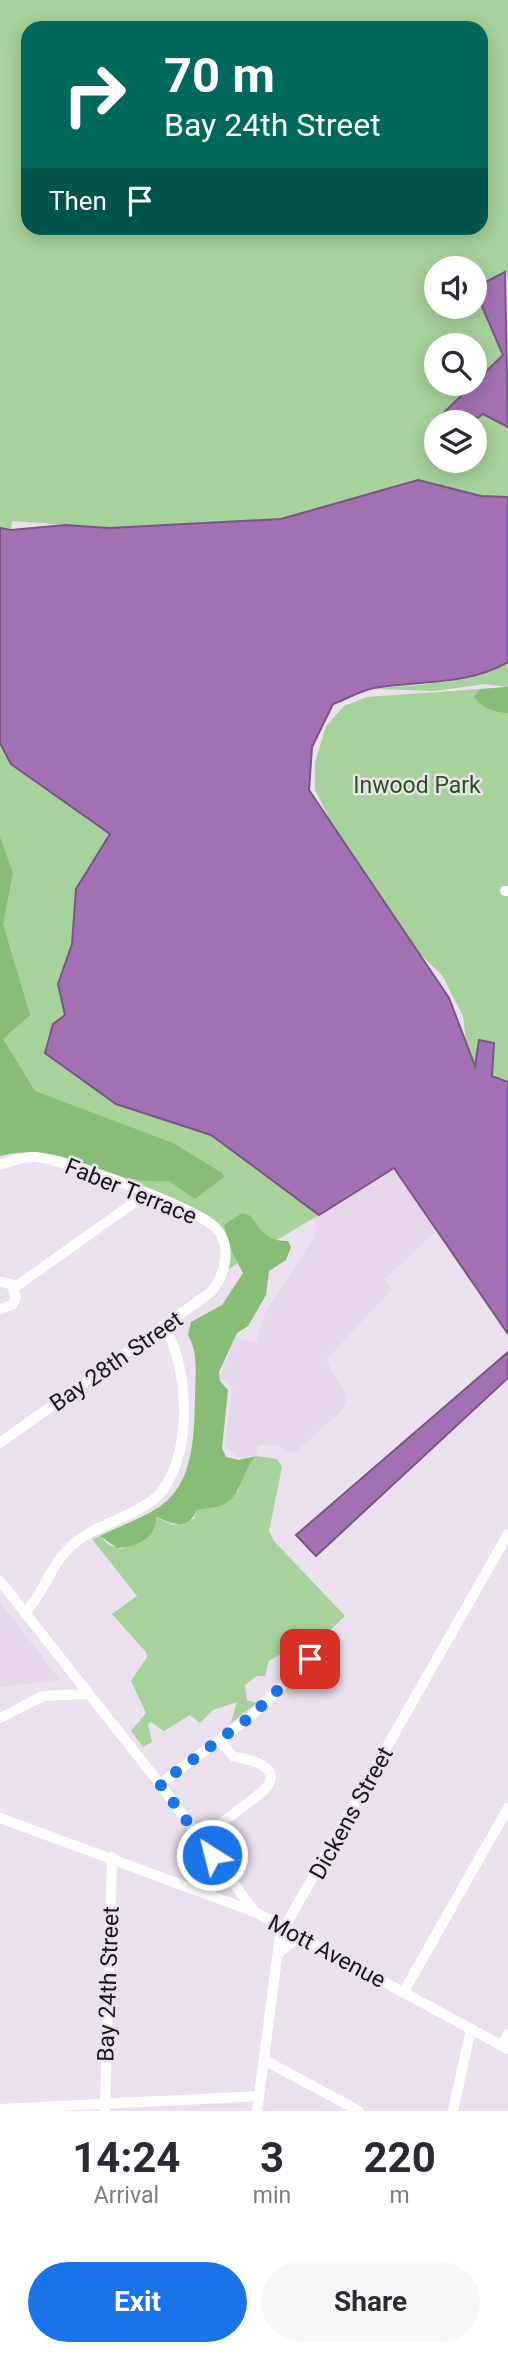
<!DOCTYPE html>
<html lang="en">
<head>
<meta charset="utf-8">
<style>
  :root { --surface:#fff; --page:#f7f7f7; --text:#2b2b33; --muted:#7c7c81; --accent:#1a73e8 }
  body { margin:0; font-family:Roboto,sans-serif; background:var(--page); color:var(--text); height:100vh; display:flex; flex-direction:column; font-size:26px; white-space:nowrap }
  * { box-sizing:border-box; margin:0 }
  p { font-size:23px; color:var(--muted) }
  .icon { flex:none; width:38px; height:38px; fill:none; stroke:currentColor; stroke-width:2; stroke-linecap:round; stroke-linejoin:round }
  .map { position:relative; height:2111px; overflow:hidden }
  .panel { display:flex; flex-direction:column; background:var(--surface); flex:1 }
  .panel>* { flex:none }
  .hud { position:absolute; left:21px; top:21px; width:467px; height:214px; border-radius:21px; box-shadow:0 4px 18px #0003; background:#00695c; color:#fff; overflow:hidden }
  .controls { position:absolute; left:424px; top:256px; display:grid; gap:14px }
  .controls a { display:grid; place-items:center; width:63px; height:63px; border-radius:50%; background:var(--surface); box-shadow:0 4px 18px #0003; font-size:35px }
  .pin { position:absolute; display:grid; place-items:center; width:60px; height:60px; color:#fff; margin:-30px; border-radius:14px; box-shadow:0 4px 10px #0006 }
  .me { position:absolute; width:77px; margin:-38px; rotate:324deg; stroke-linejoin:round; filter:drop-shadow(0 0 5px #0008) }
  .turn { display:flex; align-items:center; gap:24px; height:147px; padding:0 28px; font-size:32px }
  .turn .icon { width:91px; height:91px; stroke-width:2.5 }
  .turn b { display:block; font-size:49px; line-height:60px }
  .then { display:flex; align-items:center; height:66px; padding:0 28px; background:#0003; gap:14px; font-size:26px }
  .eta { display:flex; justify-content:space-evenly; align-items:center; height:119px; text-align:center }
  .eta b { font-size:42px; font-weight:700; line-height:49px }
  .action { display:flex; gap:14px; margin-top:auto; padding:14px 28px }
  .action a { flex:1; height:80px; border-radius:42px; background:var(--accent); color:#fff; font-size:28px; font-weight:700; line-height:80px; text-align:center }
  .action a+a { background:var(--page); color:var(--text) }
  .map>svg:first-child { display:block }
  .built { fill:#e5d6ea }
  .green { fill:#a7d29b; fill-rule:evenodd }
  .forest { fill:#88bd78 }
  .water { fill:#a371b3; stroke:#7a5685; stroke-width:2 }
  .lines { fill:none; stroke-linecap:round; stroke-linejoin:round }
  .minor { stroke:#fff; stroke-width:10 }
  .route { stroke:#1a73e8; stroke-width:12; stroke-dasharray:0 21.6 }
  .labels { text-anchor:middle; stroke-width:5; stroke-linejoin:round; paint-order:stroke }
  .park-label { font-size:23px; fill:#255712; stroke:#ebe1ee }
  .street-label { font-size:23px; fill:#1a161b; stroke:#ebe1ee }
</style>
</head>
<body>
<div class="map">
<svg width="508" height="2111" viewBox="0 0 508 2111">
  <rect width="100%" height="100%" fill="#ebe1ee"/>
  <g class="built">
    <path d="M 394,1167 L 437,1230 L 384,1280 L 392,1289 L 326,1360 L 345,1393 L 346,1402 L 342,1410 L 296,1452 L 291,1453 L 277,1445 L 258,1445 L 256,1456 L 237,1457 L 230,1449 L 224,1450 L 233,1387 L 219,1377 L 236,1338 L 256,1342 L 266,1311 L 314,1237 L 317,1225 L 314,1218 Z"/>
    <path d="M 0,1602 L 60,1680 L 0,1687 Z"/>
  </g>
  <g class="green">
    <path d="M 0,0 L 508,0 L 508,279 L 506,272 L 474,288 L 474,268 L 436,268 L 436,306 L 474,306 L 474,289 L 503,355 L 474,383 L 474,345 L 436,345 L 436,383 L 474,383 L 434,423 L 436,460 L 474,460 L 472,422 L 483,414 L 508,427 L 508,497 L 481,496 L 418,480 L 281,519 L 109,528 L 12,521 L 11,530 L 0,528 ZM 28,28 L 481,28 L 481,228 L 28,228 Z"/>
    <path d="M 508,662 L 508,1082 L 476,1067 L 466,1042 L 463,1016 L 442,975 L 419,953 L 328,816 L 315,790 L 315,763 L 326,726 L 344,706 L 367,697 L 507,687 L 485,684 L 435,691 L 372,689 C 417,684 467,685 508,662 Z"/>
    <path d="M 0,743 L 11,764 L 110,834 L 76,889 L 72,944 L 58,984 L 65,1016 L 116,1104 L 211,1135 L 319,1215 L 228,1269 L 223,1234 C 160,1198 75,1137 0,1156 Z"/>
    <path d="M 256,1456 L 277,1459 L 282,1467 L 269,1531 L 274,1541 L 345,1616 L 296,1662 L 279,1655 L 269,1661 L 265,1676 L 257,1676 L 245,1685 L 247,1700 L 257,1703 L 231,1723 L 237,1702 L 213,1710 L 200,1723 L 190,1715 L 164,1731 L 151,1722 L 148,1724 L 152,1742 L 143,1747 L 131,1731 L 146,1713 L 131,1681 L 147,1657 L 146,1652 L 112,1614 L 137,1596 L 92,1539 L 100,1536 L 109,1545 L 122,1549 L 155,1517 L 174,1525 L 194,1519 L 197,1510 L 238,1492 L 248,1464 Z"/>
  </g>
  <g class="forest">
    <path d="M 508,687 L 508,713 C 497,713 479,707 474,696 L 481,689 Z"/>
    <path d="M 0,837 L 13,873 L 3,924 L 30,1015 L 3,1039 L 35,1091 L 173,1143 L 222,1173 L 224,1177 L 195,1199 L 169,1181 C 107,1187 67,1139 0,1156 Z"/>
    <path d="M 242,1213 L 251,1216 C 260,1231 268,1242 288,1241 L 291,1247 L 286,1260 L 269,1271 L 266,1295 L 248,1326 L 237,1333 L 219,1372 L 220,1381 L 228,1390 L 222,1448 L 226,1457 L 239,1460 L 256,1456 C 241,1471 243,1498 220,1506 C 213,1508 205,1508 197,1510 C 188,1531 173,1524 156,1517 C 157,1539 135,1547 117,1548 L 100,1536 C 119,1526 141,1519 159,1507 C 194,1484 194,1435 195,1398 C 195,1376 199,1354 188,1335 L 191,1322 L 222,1305 L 243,1273 L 231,1250 L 224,1225 Z"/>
  </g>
  <g class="water">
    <path d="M 505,272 L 508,427 L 483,414 L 472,422 L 436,422 L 436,425 L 433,423 L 503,355 L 474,288 Z"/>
    <path d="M 418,480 L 481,496 L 508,497 L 508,662 C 466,686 420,680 374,688 C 360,691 346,699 333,704 L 312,747 L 309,790 L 449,998 L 475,1066 L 479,1040 L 494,1043 L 492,1076 L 508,1082 L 508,1334 L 394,1168 L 319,1215 L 211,1135 L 116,1104 L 45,1053 L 53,1024 L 65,1015 L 58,984 L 72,944 L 76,889 L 110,834 L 11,764 L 0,743 L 0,528 L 11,530 L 65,525 L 109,528 L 281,519 Z"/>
    <path d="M 508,1352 L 508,1378 L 316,1556 L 296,1535 Z"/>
  </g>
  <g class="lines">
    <g class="minor">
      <path d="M 505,891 L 508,891"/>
      <path d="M 0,1165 C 12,1161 23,1156 36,1157 C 66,1160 197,1208 216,1228 C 233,1247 225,1275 211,1292 L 0,1443"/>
      <path d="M 0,1282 L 11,1284 L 16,1297 L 12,1305 L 0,1309"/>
      <path d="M 14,1288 L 146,1194"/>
      <path d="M 0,1581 L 160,1784 L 255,1912 L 508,2049"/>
      <path d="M 25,1613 C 44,1593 50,1566 70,1547 C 93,1525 129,1519 154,1499 C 194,1465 190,1368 165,1328"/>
      <path d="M 0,1718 L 43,1696 L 86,1694"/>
      <path d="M 160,1784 L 250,1717 L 310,1659"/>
      <path d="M 0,1818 L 255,1912"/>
      <path d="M 201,1839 L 262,1792 C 287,1769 252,1759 234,1757 L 219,1740"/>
      <path d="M 279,1953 L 299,1936"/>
      <path d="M 403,1993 L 508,1808"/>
      <path d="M 502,2045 L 508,2034"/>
      <path d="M 264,2060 L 359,2111"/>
      <path d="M 0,2109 L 259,2096"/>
      <path d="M 105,2111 L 112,1857"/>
      <path d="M 257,2111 L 280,1935 L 508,1534"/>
      <path d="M 453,2111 L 471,2029"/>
    </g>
  </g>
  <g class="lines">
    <path class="route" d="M 212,1855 L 160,1784 L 250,1717 L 310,1659"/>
  </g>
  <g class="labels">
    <g class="park-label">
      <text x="417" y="793">Inwood Park</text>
    </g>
    <g class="street-label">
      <text transform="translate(131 1191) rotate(22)" y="8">Faber Terrace</text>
      <text transform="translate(116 1361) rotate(-35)" y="8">Bay 28th Street</text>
      <text transform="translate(351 1813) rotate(-61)" y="8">Dickens Street</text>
      <text transform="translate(327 1951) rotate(28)" y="8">Mott Avenue</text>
      <text transform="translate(108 1984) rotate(-88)" y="8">Bay 24th Street</text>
    </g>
  </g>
</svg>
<div class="controls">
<a><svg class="icon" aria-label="sound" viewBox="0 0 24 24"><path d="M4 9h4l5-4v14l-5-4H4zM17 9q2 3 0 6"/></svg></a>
<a><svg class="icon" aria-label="search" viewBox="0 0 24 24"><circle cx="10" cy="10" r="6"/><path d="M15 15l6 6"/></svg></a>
<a><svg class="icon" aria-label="layers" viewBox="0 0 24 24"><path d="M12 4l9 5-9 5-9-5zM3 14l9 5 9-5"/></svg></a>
</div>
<div class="pin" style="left:310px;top:1659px;background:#d93025"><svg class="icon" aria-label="arrive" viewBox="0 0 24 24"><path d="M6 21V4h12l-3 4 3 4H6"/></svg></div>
<svg class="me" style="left:212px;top:1855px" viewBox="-20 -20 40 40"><circle r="17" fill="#1a73e8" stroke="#fff" stroke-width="3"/><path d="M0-11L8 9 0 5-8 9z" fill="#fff"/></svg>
<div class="hud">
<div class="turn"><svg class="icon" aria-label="right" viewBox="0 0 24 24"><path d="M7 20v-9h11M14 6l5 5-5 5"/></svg><div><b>70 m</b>Bay 24th Street</div></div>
<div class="then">Then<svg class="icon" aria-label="arrive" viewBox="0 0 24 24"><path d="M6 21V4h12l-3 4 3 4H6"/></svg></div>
</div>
</div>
<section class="panel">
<div class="eta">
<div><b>14:24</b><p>Arrival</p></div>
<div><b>3</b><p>min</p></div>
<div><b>220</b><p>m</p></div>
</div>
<div class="action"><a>Exit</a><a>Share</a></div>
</section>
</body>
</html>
